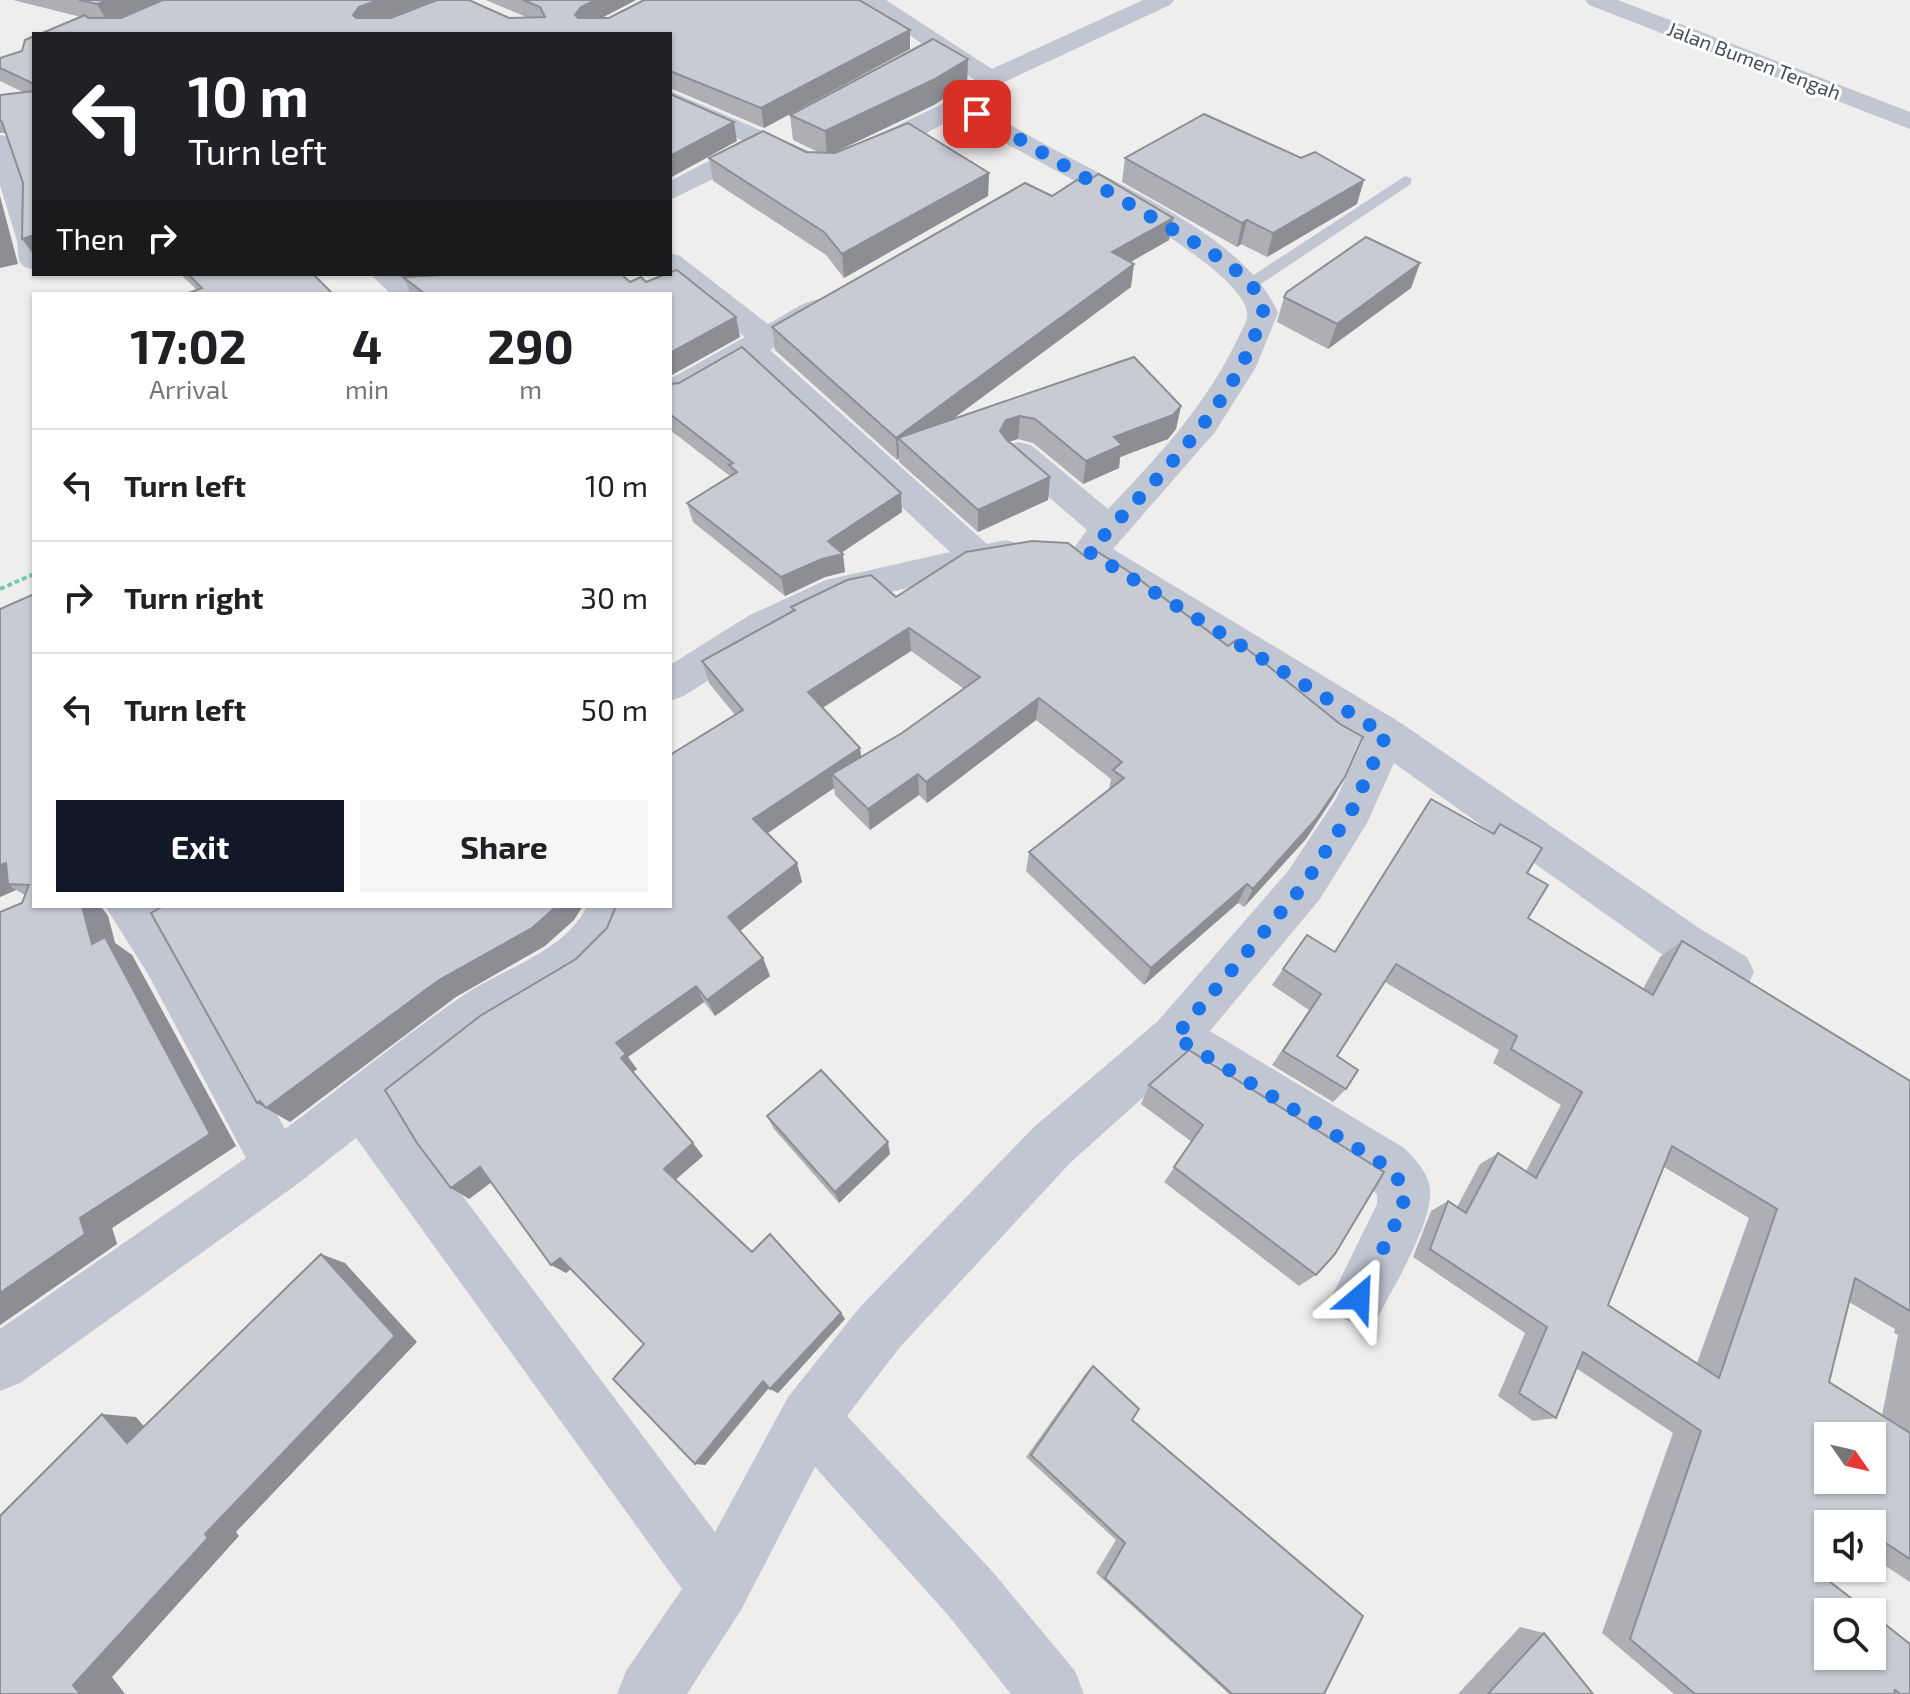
<!DOCTYPE html>
<html lang="en">
<head>
<meta charset="utf-8">
<style>
  :root { --surface:#fff; --page:#f6f6f6; --text:#202124; --muted:#757577; --line:#e0e0e0; --accent:#111827 }
  body { margin:0; font-family:"Exo 2",sans-serif; background:var(--page); color:var(--text); height:100vh; display:flex; flex-direction:column; font-size:30px; white-space:nowrap }
  * { box-sizing:border-box; margin:0 }
  p { font-size:26px; color:var(--muted) }
  .icon { flex:none; width:44px; height:44px; fill:none; stroke:currentColor; stroke-width:2; stroke-linecap:round; stroke-linejoin:round }
  .map { position:relative; flex:1; overflow:hidden }
  .panel { position:absolute; left:32px; top:292px; width:640px; height:616px; display:flex; flex-direction:column; background:var(--surface); border-radius:0px; box-shadow:0 2px 6px #0004 }
  .panel>* { flex:none }
  .guide { position:absolute; left:32px; top:32px; width:640px; height:244px; border-radius:0px; box-shadow:0 2px 6px #0004; background:#202124; color:#fff; overflow:hidden }
  .needle { width:52px; rotate:124deg }
  .buttons { position:absolute; left:1814px; top:1422px; display:grid; gap:16px }
  .buttons a { display:grid; place-items:center; width:72px; height:72px; border-radius:0px; background:var(--surface); box-shadow:0 2px 6px #0004; font-size:40px }
  .pin { position:absolute; display:grid; place-items:center; width:68px; height:68px; color:#fff; margin:-34px; border-radius:16px; box-shadow:0 4px 12px #0006 }
  .me { position:absolute; width:88px; margin:-44px; rotate:26deg; stroke-linejoin:round; filter:drop-shadow(0 0 6px #0008) }
  .turn { display:flex; align-items:center; gap:28px; height:168px; padding:0 24px; font-size:36px }
  .turn .icon { width:104px; height:104px; stroke-width:2.5 }
  .turn b { display:block; font-size:56px; line-height:68px }
  .then { display:flex; align-items:center; height:76px; padding:0 24px; background:#0003; gap:16px; font-size:30px }
  .eta { display:flex; justify-content:space-evenly; align-items:center; height:136px; text-align:center }
  .eta b { font-size:48px; font-weight:700; line-height:56px }
  .action { display:flex; gap:16px; margin-top:auto; padding:16px 24px }
  .action a { flex:1; height:92px; border-radius:0px; background:var(--accent); color:#fff; font-size:32px; font-weight:700; line-height:92px; text-align:center }
  .action a+a { background:var(--page); color:var(--text) }
  ul { padding:0; list-style:none }
  li { display:flex; align-items:center; gap:24px; height:112px; padding:0 24px; border-top:2px solid var(--line) }
  li div { flex:1 }
  li b { display:block; font-size:30px }
  li em { font-style:normal }
  .map>svg:first-child { display:block }
  .lines { fill:none; stroke-linecap:round; stroke-linejoin:round }
  .path { stroke:#73cbaf; stroke-width:4; stroke-dasharray:5 3; stroke-linecap:butt }
  .lane { fill:#c0c6d2; fill-rule:evenodd }
  .street { fill:#c0c6d2; fill-rule:evenodd }
  .wall { fill:#adafb5; fill-rule:evenodd }
  .shaded-wall { fill:#8d8e94 }
  .building { fill:#c9cbd3; stroke:#8d8e94; stroke-width:2; fill-rule:evenodd }
  .route { stroke:#1a73e8; stroke-width:14; stroke-dasharray:0 25.2 }
  .labels { text-anchor:middle; stroke-width:6; stroke-linejoin:round; paint-order:stroke }
  .far-street-label { font-size:20px; fill:#454d5a; stroke:#fff }
</style>
</head>
<body>
<div class="map">
<svg width="1910" height="1694" viewBox="0 0 1910 1694">
  <rect width="100%" height="100%" fill="#f0eded"/>
  <g class="lines">
    <path class="path" d="M 0,589 L 34,574"/>
    <path class="lane" d="M 1405,176 L 1411,178 L 1411,184 L 1255,288 L 1243,288 L 1240,284 Z"/>
    <g class="street">
      <path d="M 858,0 L 886,0 L 992,69 L 1143,0 L 1174,0 L 1170,5 L 1000,84 L 979,103 C 1058,166 1239,219 1278,313 L 1256,367 L 1215,432 L 1113,549 L 1401,723 L 1702,930 L 1747,957 L 1754,972 L 1747,987 L 1730,994 L 1713,987 L 1670,960 L 1394,763 L 1367,823 L 1320,899 L 1210,1031 L 1404,1148 C 1415,1159 1425,1169 1429,1184 C 1438,1215 1393,1287 1378,1317 L 1359,1326 L 1340,1317 L 1331,1298 L 1377,1204 L 1377,1195 L 1368,1184 L 1178,1066 L 1070,1163 L 900,1347 L 847,1416 L 992,1571 L 1075,1671 L 1084,1694 L 1011,1694 L 948,1615 L 815,1467 L 741,1610 L 687,1694 L 617,1694 L 626,1671 L 682,1589 L 356,1138 L 296,1185 L 20,1383 L 0,1391 L 0,1329 L 246,1158 L 148,974 L 105,906 L 154,906 L 182,944 L 285,1129 C 343,1086 399,1040 458,999 C 498,970 565,953 587,906 L 633,906 L 615,945 L 586,974 L 494,1029 L 396,1107 L 715,1532 L 788,1397 L 860,1307 L 1034,1127 L 1158,1021 L 1288,871 L 1336,799 L 1363,741 L 1076,561 L 1071,552 L 1087,530 L 1007,461 L 1002,453 L 1007,445 L 1019,442 L 1031,445 L 1108,509 C 1158,457 1206,405 1237,340 C 1240,332 1249,321 1247,312 C 1239,261 1033,159 984,132 L 962,114 C 932,129 855,176 826,175 C 807,175 785,160 768,152 L 670,200 L 670,181 L 746,142 L 670,108 L 670,91 L 827,159 L 955,98 L 975,80 Z"/>
      <path d="M 1585,0 L 1618,0 L 1910,112 L 1910,129 L 1589,5 Z"/>
      <path d="M 0,135 L 9,137 L 13,143 L 34,204 L 34,270 L 24,267 L 19,261 L 17,241 L 0,185 Z"/>
      <path d="M 670,253 L 680,256 L 768,324 C 789,313 811,294 835,299 L 839,306 L 835,313 L 770,350 L 987,544 L 1006,540 L 1019,544 L 1024,553 L 1019,562 L 848,602 L 776,636 L 684,696 L 670,701 L 670,665 L 748,616 L 826,580 L 950,552 L 747,363 L 682,400 L 670,403 L 670,379 L 745,337 L 667,274 L 670,274 Z"/>
      <path d="M 370,274 L 403,274 L 424,294 L 391,294 Z"/>
    </g>
  </g>
  <g class="wall">
    <path d="M 13,0 L 435,0 L 389,18 L 526,17 L 486,0 L 636,0 L 602,18 L 910,49 L 764,128 L 670,88 L 670,34 L 40,34 L 81,17 Z"/>
    <path d="M 34,36 L 34,255 L 22,239 L 23,183 L 6,133 L 0,133 L 0,95 L 23,92 L 0,81 L 0,58 L 22,51 Z"/>
    <path d="M 968,59 L 967,83 L 934,105 L 832,153 L 989,173 L 988,196 L 844,278 L 826,255 L 713,181 L 709,158 L 806,152 L 820,153 L 793,140 L 790,115 Z"/>
    <path d="M 1125,158 L 1357,204 L 1267,257 L 1241,244 L 1237,247 L 1122,182 Z"/>
    <path d="M 1052,196 L 1169,240 L 1131,262 L 1131,287 L 951,420 L 1181,406 L 1176,429 L 1168,439 L 1120,457 L 1119,468 L 1083,484 L 1033,443 L 1018,439 L 1009,442 L 1050,477 L 1048,500 L 978,532 L 899,462 L 899,458 L 897,460 L 775,350 L 772,327 Z"/>
    <path d="M 1420,263 L 1411,288 L 1328,349 L 1277,322 L 1284,297 Z"/>
    <path d="M 677,270 L 736,317 L 740,337 L 670,376 L 670,294 L 411,294 L 403,277 L 410,277 L 407,274 L 621,274 L 630,282 L 641,277 L 646,282 L 666,274 L 670,274 L 670,272 Z"/>
    <path d="M 180,274 L 313,274 L 197,290 Z"/>
    <path d="M 670,384 L 902,512 L 841,553 L 845,572 L 825,577 L 785,596 L 693,522 L 687,503 L 730,476 L 670,430 Z"/>
    <path d="M 34,594 L 34,906 L 103,906 L 102,908 L 108,916 L 115,943 L 132,955 L 236,1146 L 112,1228 L 117,1244 L 0,1325 L 22,903 L 25,895 L 16,890 L 0,897 Z"/>
    <path d="M 896,597 L 1345,777 L 1333,798 L 1306,839 L 1244,907 L 1238,903 L 1144,985 L 1026,871 L 1029,852 L 1109,790 L 1111,779 L 1036,720 L 927,803 L 919,795 L 870,830 L 835,795 L 834,788 L 767,833 L 797,863 L 802,882 L 740,931 L 763,958 L 770,976 L 715,1016 L 704,1002 L 628,1057 L 637,1069 L 633,1072 L 703,1156 L 675,1180 L 752,1252 L 841,1313 L 845,1319 L 778,1393 L 769,1388 L 705,1465 L 644,1344 L 571,1269 L 566,1273 L 491,1182 L 469,1199 L 576,959 L 607,928 L 735,715 L 709,683 L 702,661 L 792,612 L 791,607 ZM 911,651 L 964,689 L 902,733 L 861,757 L 860,748 L 823,708 Z"/>
    <path d="M 1431,799 L 1492,834 L 1500,824 L 1527,873 L 1528,918 L 1643,989 L 1660,957 L 1682,941 L 1910,1081 L 1910,1582 L 1872,1557 L 1872,1524 L 1828,1524 L 1829,1581 L 1910,1694 L 1674,1694 L 1602,1633 L 1673,1433 L 1576,1368 L 1556,1418 L 1533,1421 L 1498,1396 L 1525,1333 L 1413,1257 L 1431,1211 L 1448,1201 L 1457,1207 L 1480,1164 L 1498,1153 L 1526,1171 L 1561,1105 L 1493,1063 L 1499,1050 L 1385,982 L 1337,1056 L 1346,1089 L 1333,1102 L 1272,1065 L 1309,1010 L 1272,985 L 1283,969 L 1334,952 ZM 1664,1167 L 1749,1218 L 1697,1363 L 1608,1305 ZM 1849,1302 L 1895,1329 L 1894,1333 L 1898,1335 L 1882,1415 L 1829,1382 Z"/>
    <path d="M 1189,1050 L 1316,1275 L 1299,1286 L 1164,1182 L 1192,1142 L 1141,1104 L 1149,1085 Z"/>
    <path d="M 767,1116 L 890,1154 L 839,1203 L 774,1129 Z"/>
    <path d="M 1093,1366 L 1132,1420 L 1324,1694 L 1229,1694 L 1096,1573 L 1116,1540 L 1026,1457 L 1086,1373 Z"/>
    <path d="M 1520,1627 L 1544,1633 L 1593,1694 L 1458,1694 Z"/>
  </g>
  <g class="shaded-wall">
    <path d="M 108,0 L 162,0 L 108,23 L 97,4 Z"/>
    <path d="M 378,0 L 435,0 L 367,26 L 353,15 L 359,7 Z"/>
    <path d="M 595,0 L 636,0 L 586,26 L 575,15 L 581,7 Z"/>
    <path d="M 910,30 L 910,49 L 764,128 L 761,108 Z"/>
    <path d="M 968,59 L 967,83 L 934,105 L 827,156 L 825,131 Z"/>
    <path d="M 734,122 L 737,141 L 670,178 L 670,156 Z"/>
    <path d="M 989,173 L 988,196 L 844,278 L 842,254 Z"/>
    <path d="M 1364,180 L 1357,204 L 1267,257 L 1273,233 Z"/>
    <path d="M 0,196 L 18,264 L 0,268 Z"/>
    <path d="M 1173,218 L 1169,240 L 1109,274 L 1112,252 Z"/>
    <path d="M 1247,220 L 1241,244 L 1237,247 L 1242,223 Z"/>
    <path d="M 34,235 L 34,255 L 22,239 Z"/>
    <path d="M 1420,263 L 1411,288 L 1328,349 L 1337,324 Z"/>
    <path d="M 1134,264 L 1131,287 L 911,450 L 898,438 L 899,458 L 897,460 L 896,438 Z"/>
    <path d="M 418,274 L 457,274 L 426,293 Z"/>
    <path d="M 736,317 L 740,337 L 670,376 L 670,353 Z"/>
    <path d="M 1181,406 L 1176,429 L 1168,439 L 1120,457 L 1119,468 L 1083,484 L 1086,461 L 1114,437 Z"/>
    <path d="M 1020,416 L 1018,439 L 1004,443 L 1000,431 L 1006,420 Z"/>
    <path d="M 1050,477 L 1048,500 L 978,532 L 978,510 Z"/>
    <path d="M 901,493 L 902,512 L 838,555 L 843,554 L 845,572 L 825,577 L 785,596 L 781,577 L 828,541 Z"/>
    <path d="M 909,628 L 911,651 L 812,714 L 808,692 Z"/>
    <path d="M 1039,698 L 1036,720 L 927,803 L 926,782 Z"/>
    <path d="M 860,748 L 863,769 L 832,774 L 834,788 L 759,839 L 753,819 Z"/>
    <path d="M 918,774 L 919,795 L 870,830 L 868,809 Z"/>
    <path d="M 1345,777 L 1333,798 L 1306,839 L 1244,907 L 1253,889 Z"/>
    <path d="M 6,863 L 8,884 L 16,890 L 0,897 L 0,865 Z"/>
    <path d="M 797,863 L 802,882 L 735,935 L 728,917 Z"/>
    <path d="M 1247,884 L 1238,903 L 1144,985 L 1151,968 Z"/>
    <path d="M 82,906 L 103,906 L 102,908 L 108,916 L 115,943 L 132,955 L 236,1146 L 112,1228 L 117,1244 L 0,1325 L 0,1293 L 80,1218 L 92,944 Z"/>
    <path d="M 557,906 L 583,906 L 574,920 L 545,946 L 456,997 L 290,1122 L 257,1103 L 439,980 Z"/>
    <path d="M 763,958 L 770,976 L 715,1016 L 707,1000 Z"/>
    <path d="M 696,986 L 704,1002 L 628,1057 L 637,1069 L 632,1073 L 621,1058 L 616,1043 Z"/>
    <path d="M 888,1142 L 890,1154 L 839,1203 L 835,1192 Z"/>
    <path d="M 693,1143 L 703,1156 L 674,1181 L 664,1169 Z"/>
    <path d="M 480,1167 L 497,1178 L 469,1199 L 451,1188 Z"/>
    <path d="M 321,1254 L 345,1263 L 417,1342 L 236,1532 L 239,1536 L 112,1677 L 125,1694 L 80,1694 L 73,1685 L 205,1534 Z"/>
    <path d="M 560,1258 L 574,1266 L 566,1273 L 551,1265 Z"/>
    <path d="M 841,1313 L 845,1319 L 778,1393 L 770,1389 Z"/>
    <path d="M 763,1381 L 771,1385 L 705,1465 L 695,1464 Z"/>
    <path d="M 102,1414 L 136,1417 L 160,1445 L 127,1443 Z"/>
  </g>
  <g class="building">
    <path d="M 79,0 L 108,0 L 97,4 Z"/>
    <path d="M 163,0 L 378,0 L 359,7 L 353,15 L 356,18 L 391,18 L 437,0 L 469,0 L 509,18 L 545,17 L 540,7 L 523,0 L 595,0 L 581,7 L 575,15 L 578,18 L 609,18 L 644,0 L 859,0 L 910,30 L 761,108 L 670,71 L 670,34 L 40,34 L 85,15 L 88,18 L 121,18 Z"/>
    <path d="M 34,36 L 34,84 L 0,68 L 0,58 L 22,51 L 25,40 Z"/>
    <path d="M 933,39 L 968,59 L 933,80 L 825,131 L 790,115 Z"/>
    <path d="M 34,91 L 34,235 L 22,239 L 23,183 L 2,122 L 0,120 L 0,95 Z"/>
    <path d="M 670,94 L 734,122 L 670,156 Z"/>
    <path d="M 1204,114 L 1301,158 L 1315,152 L 1364,180 L 1273,233 L 1247,220 L 1242,223 L 1125,158 Z"/>
    <path d="M 908,123 L 989,173 L 842,254 L 824,232 L 709,158 L 763,131 L 806,152 L 835,153 Z"/>
    <path d="M 1099,174 L 1173,218 L 1112,252 L 1134,264 L 896,438 L 772,327 L 1025,183 L 1052,196 L 1077,180 L 1083,183 Z"/>
    <path d="M 1366,237 L 1420,263 L 1337,324 L 1284,297 L 1287,292 Z"/>
    <path d="M 677,270 L 736,317 L 670,353 L 670,294 L 425,294 L 403,277 L 463,274 L 621,274 L 630,282 L 641,277 L 646,282 L 666,274 L 670,274 L 670,272 Z"/>
    <path d="M 188,274 L 313,274 L 333,294 L 186,294 L 202,288 Z"/>
    <path d="M 742,347 L 901,493 L 828,541 L 843,554 L 822,559 L 781,577 L 687,503 L 737,472 L 729,465 L 733,463 L 670,414 L 670,384 L 679,383 Z"/>
    <path d="M 1134,357 L 1181,406 L 1173,415 L 1114,437 L 1122,445 L 1086,461 L 1035,419 L 1020,416 L 1006,420 L 1000,431 L 1006,439 L 1050,477 L 978,510 L 898,438 Z"/>
    <path d="M 1032,541 L 1068,543 L 1087,558 L 1096,551 L 1128,571 L 1228,646 L 1236,640 L 1340,724 L 1363,737 L 1345,777 L 1316,819 L 1253,889 L 1247,884 L 1151,968 L 1029,852 L 1124,778 L 1113,770 L 1122,762 L 1039,698 L 926,782 L 918,774 L 868,809 L 832,774 L 902,733 L 980,677 L 909,628 L 808,692 L 860,748 L 753,819 L 797,863 L 728,917 L 763,958 L 707,1000 L 696,986 L 616,1043 L 626,1054 L 621,1058 L 693,1143 L 664,1169 L 752,1252 L 770,1234 L 841,1313 L 770,1389 L 763,1381 L 695,1464 L 613,1379 L 644,1344 L 560,1258 L 551,1265 L 480,1167 L 451,1188 L 417,1143 L 385,1090 L 480,1016 L 576,959 L 607,928 L 616,906 L 670,906 L 670,755 L 743,710 L 702,661 L 795,610 L 791,607 L 847,580 L 871,575 L 896,597 L 966,552 Z"/>
    <path d="M 34,594 L 34,906 L 82,906 L 92,944 L 105,937 L 210,1134 L 80,1218 L 85,1234 L 0,1293 L 0,912 L 22,903 L 29,885 L 8,884 L 6,863 L 0,865 L 0,609 Z"/>
    <path d="M 1431,799 L 1494,834 L 1500,824 L 1542,848 L 1527,873 L 1548,885 L 1528,918 L 1653,995 L 1682,941 L 1910,1081 L 1910,1311 L 1855,1278 L 1829,1382 L 1910,1433 L 1910,1559 L 1872,1534 L 1872,1524 L 1828,1524 L 1828,1568 L 1838,1568 L 1829,1581 L 1869,1612 L 1828,1612 L 1828,1656 L 1872,1656 L 1872,1614 L 1910,1644 L 1910,1694 L 1900,1694 L 1895,1690 L 1894,1694 L 1695,1694 L 1630,1639 L 1701,1431 L 1583,1352 L 1556,1418 L 1519,1393 L 1547,1327 L 1430,1249 L 1448,1201 L 1466,1213 L 1498,1153 L 1536,1178 L 1582,1092 L 1511,1049 L 1517,1036 L 1396,964 L 1337,1056 L 1358,1070 L 1346,1089 L 1283,1051 L 1321,994 L 1283,969 L 1307,935 L 1335,952 ZM 1672,1146 L 1777,1209 L 1719,1378 L 1608,1305 ZM 1828,1436 L 1872,1436 L 1872,1480 L 1828,1480 Z"/>
    <path d="M 163,906 L 557,906 L 532,928 L 439,980 L 266,1108 L 260,1101 L 257,1103 L 151,913 Z"/>
    <path d="M 1189,1050 L 1384,1172 L 1335,1254 L 1316,1275 L 1174,1167 L 1203,1125 L 1149,1085 Z"/>
    <path d="M 821,1070 L 888,1142 L 835,1192 L 767,1116 Z"/>
    <path d="M 321,1254 L 395,1336 L 205,1534 L 208,1538 L 73,1685 L 80,1694 L 0,1694 L 0,1516 L 102,1414 L 127,1443 Z"/>
    <path d="M 1093,1366 L 1139,1409 L 1132,1420 L 1363,1616 L 1324,1694 L 1232,1694 L 1105,1578 L 1125,1543 L 1031,1455 Z"/>
    <path d="M 1544,1633 L 1593,1694 L 1488,1694 Z"/>
  </g>
  <g class="lines">
    <path class="route" d="M 977,114 L 1209,251 C 1229,265 1259,283 1263,309 C 1264,318 1257,329 1254,338 C 1221,421 1147,487 1089,552 L 1386,735 L 1352,810 L 1304,885 L 1175,1037 L 1386,1166 L 1404,1186 L 1403,1208 L 1359,1298"/>
  </g>
  <g class="labels">
    <g class="far-street-label">
      <text transform="translate(1754 61) rotate(21)" y="7">Jalan Bumen Tengah</text>
    </g>
  </g>
</svg>
<div class="buttons">
<a><svg class="needle" viewBox="-14 -14 28 28"><path d="M0-13l5 13h-10z" fill="#e53935"/><path d="M0 13l5-13h-10z" fill="#757577"/></svg></a>
<a><svg class="icon" aria-label="sound" viewBox="0 0 24 24"><path d="M4 9h4l5-4v14l-5-4H4zM17 9q2 3 0 6"/></svg></a>
<a><svg class="icon" aria-label="search" viewBox="0 0 24 24"><circle cx="10" cy="10" r="6"/><path d="M15 15l6 6"/></svg></a>
</div>
<div class="pin" style="left:977px;top:114px;background:#d93025"><svg class="icon" aria-label="arrive" viewBox="0 0 24 24"><path d="M6 21V4h12l-3 4 3 4H6"/></svg></div>
<svg class="me" style="left:1359px;top:1298px" viewBox="-20 -20 40 40"><path d="M0-17L14 15 0 8-14 15z" fill="#1a73e8" stroke="#fff" stroke-width="4"/></svg>
<div class="guide">
<div class="turn"><svg class="icon" aria-label="left" viewBox="0 0 24 24"><path d="M17 20v-9H6M10 6l-5 5 5 5"/></svg><div><b>10 m</b>Turn left</div></div>
<div class="then">Then<svg class="icon" aria-label="right" viewBox="0 0 24 24"><path d="M7 20v-9h11M14 6l5 5-5 5"/></svg></div>
</div>
<section class="panel">
<div class="eta">
<div><b>17:02</b><p>Arrival</p></div>
<div><b>4</b><p>min</p></div>
<div><b>290</b><p>m</p></div>
</div>
<ul>
<li><svg class="icon" aria-label="left" viewBox="0 0 24 24"><path d="M17 20v-9H6M10 6l-5 5 5 5"/></svg><div><b>Turn left</b></div><em>10 m</em></li>
<li><svg class="icon" aria-label="right" viewBox="0 0 24 24"><path d="M7 20v-9h11M14 6l5 5-5 5"/></svg><div><b>Turn right</b></div><em>30 m</em></li>
<li><svg class="icon" aria-label="left" viewBox="0 0 24 24"><path d="M17 20v-9H6M10 6l-5 5 5 5"/></svg><div><b>Turn left</b></div><em>50 m</em></li>
</ul>
<div class="action"><a>Exit</a><a>Share</a></div>
</section>
</div>
</body>
</html>
